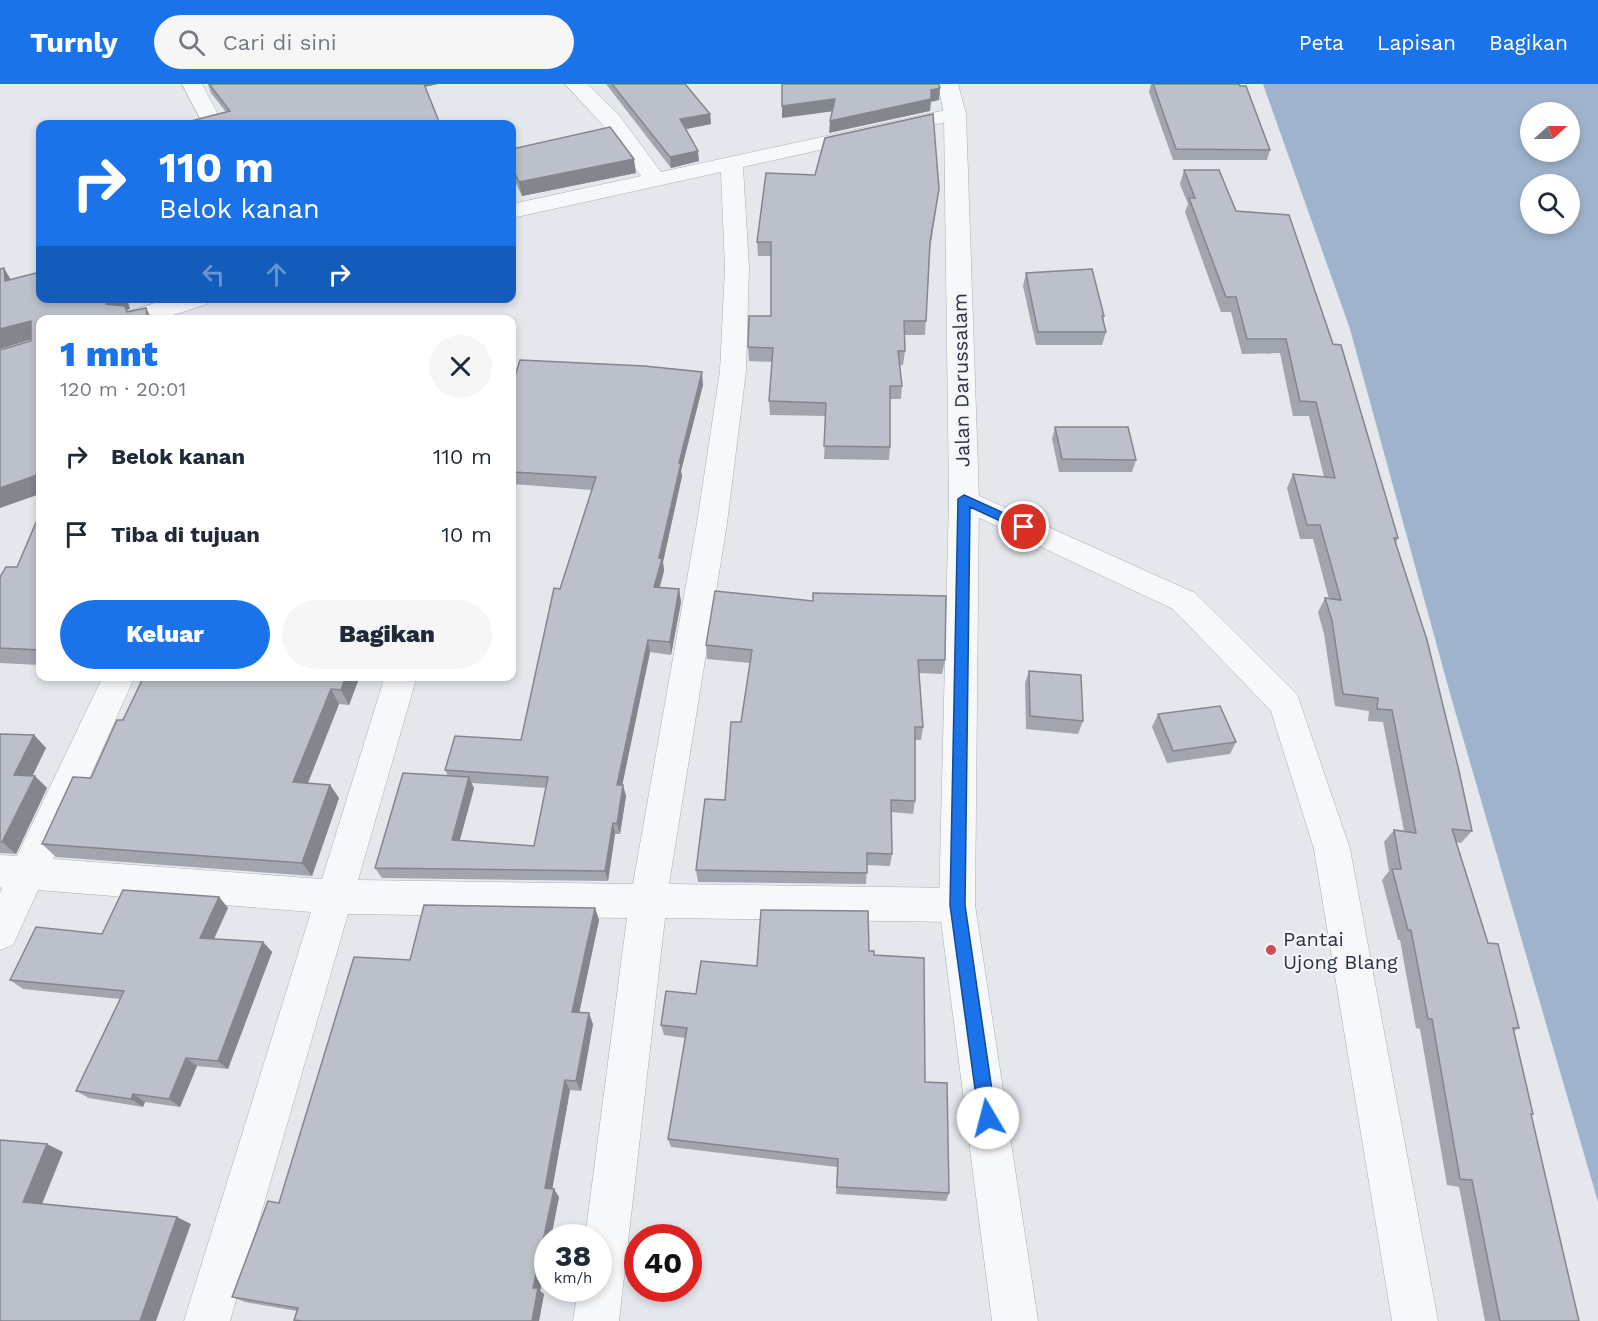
<!DOCTYPE html>
<html lang="id">
<head>
<meta charset="utf-8">
<style>
  :root { --surface:#fff; --page:#f6f6f7; --text:#1f2937; --muted:#747a83; --accent:#1a73e8 }
  body { margin:0; font-family:"Work Sans",sans-serif; background:var(--page); color:var(--text); height:100vh; display:flex; flex-direction:column; font-size:22px; white-space:nowrap }
  * { box-sizing:border-box; margin:0 }
  p { font-size:20px; color:var(--muted) }
  .icon { flex:none; width:33px; height:33px; fill:none; stroke:currentColor; stroke-width:2; stroke-linecap:round; stroke-linejoin:round }
  .map { position:relative; flex:1; overflow:hidden }
  .sheet { position:absolute; left:36px; top:231px; width:480px; height:366px; display:flex; flex-direction:column; background:var(--surface); border-radius:12px; box-shadow:0 3px 9px #0003 }
  .sheet>* { flex:none }
  .hud { position:absolute; left:36px; top:36px; width:480px; height:183px; border-radius:12px; box-shadow:0 3px 9px #0003; background:#1a73e8; color:#fff; overflow:hidden }
  .needle { width:39px; rotate:69deg }
  .buttons { position:absolute; left:1520px; top:18px; display:grid; gap:12px }
  .buttons a { display:grid; place-items:center; width:60px; height:60px; border-radius:50%; background:var(--surface); box-shadow:0 3px 9px #0003; font-size:30px }
  .speed { position:absolute; left:534px; top:1140px; display:flex; gap:12px; font-size:30px; font-weight:700; text-align:center }
  .speed>* { display:grid; place-content:center; width:78px; height:78px; border-radius:50%; background:var(--surface); box-shadow:0 3px 9px #0003; line-height:1 }
  .speed small { font-size:15px; font-weight:400 }
  .speed .limit { border:9px solid #d22; background:#fff; color:#111 }
  .pin { position:absolute; display:grid; place-items:center; width:51px; height:51px; color:#fff; margin:-26px; border:3px solid #fff; border-radius:50%; box-shadow:0 2px 6px #0007 }
  .me { position:absolute; width:66px; margin:-33px; rotate:352deg; stroke-linejoin:round; filter:drop-shadow(0 0 4px #0008) }
  .turn { display:flex; align-items:center; gap:21px; height:126px; padding:0 24px; font-size:27px }
  .turn .icon { width:78px; height:78px; stroke-width:2.5 }
  .turn b { display:block; font-size:42px; line-height:51px }
  .lanes { display:flex; align-items:center; height:57px; padding:0 24px; background:#0003; justify-content:center; gap:30px; direction:ltr }
  .lanes .off { opacity:.35 }
  .round { display:grid; place-items:center; flex:none; width:63px; height:63px; border-radius:32px; background:var(--page) }
  .headline { display:flex; align-items:center; justify-content:space-between; height:102px; padding:0 24px }
  h1 { font-size:36px; font-weight:800; line-height:45px; color:var(--accent) }
  .button { display:flex; gap:12px; margin-top:auto; padding:12px 24px }
  .button a { flex:1; height:69px; border-radius:36px; background:var(--accent); color:#fff; font-size:24px; font-weight:800; line-height:69px; text-align:center }
  .button a+a { background:var(--page); color:var(--text) }
  ul { padding:0; list-style:none }
  li { display:flex; align-items:center; gap:18px; height:78px; padding:0 24px }
  li div { flex:1 }
  li b { display:block; font-size:22px }
  li em { font-style:normal }
  header { display:flex; align-items:center; gap:36px; box-sizing:border-box; height:84px; padding:0 30px; background:var(--accent); color:#fff }
  header strong { font-size:28px }
  nav { display:flex; gap:33px; margin-inline-start:auto; font-size:21px }
  .search { width:420px; height:54px; background:var(--page); display:flex; align-items:center; gap:15px; box-sizing:border-box; padding:0 21px; border-radius:33px; color:var(--muted); font-size:22px }
  .map>svg:first-child { display:block }
  .water { fill:#9fb4cc; fill-rule:evenodd }
  .lines { fill:none; stroke-linecap:round; stroke-linejoin:round }
  .minor-casing { stroke:#a9aeb7; stroke-width:1 }
  .tertiary-casing { stroke:#a9aeb7; stroke-width:1 }
  .minor { fill:#f7f8fa; fill-rule:evenodd }
  .tertiary { fill:#f7f8fa; fill-rule:evenodd }
  .wall { fill:#a1a5ae; fill-rule:evenodd }
  .shaded-wall { fill:#83868d }
  .building { fill:#bbc0ca; stroke:#83868d; stroke-width:1.5 }
  .route { fill:#1a73e8; stroke:#114b97; stroke-width:1.5 }
  .poi-dot { fill:#d1495b; stroke:#f4f6f9; stroke-width:2 }
  .labels { text-anchor:middle; stroke-width:4.5; stroke-linejoin:round; paint-order:stroke }
  .street-label { font-size:20px; fill:#2b3445; stroke:#f4f6f9 }
  .poi-label { font-size:20px; fill:#2b3445; stroke:#f4f6f9; text-anchor:start }
</style>
</head>
<body>
<header>
<strong>Turnly</strong>
<div class="search"><svg class="icon" aria-label="search" viewBox="0 0 24 24"><circle cx="10" cy="10" r="6"/><path d="M15 15l6 6"/></svg>Cari di sini</div>
<nav><a>Peta</a><a>Lapisan</a><a>Bagikan</a></nav>
</header>
<div class="map">
<svg width="1598" height="1237" viewBox="0 0 1598 1237">
  <rect width="100%" height="100%" fill="#e4e7ec"/>
  <path class="water" d="M 1263,0 L 1598,0 L 1598,1118 L 1451,613 L 1350,245 ZM 1530,28 L 1569,28 L 1569,68 L 1530,68 ZM 1530,100 L 1569,100 L 1569,140 L 1530,140 Z"/>
  <g class="lines">
    <g class="minor-casing">
      <g id="minor">
        <path d="M 182,0 L 202,0 L 223,40 L 203,40 Z"/>
        <path d="M 565,0 L 587,0 L 618,30 L 661,88 L 955,24 L 963,25 L 966,30 L 963,35 L 955,36 L 743,83 L 749,184 L 746,287 L 727,439 L 669,800 L 957,804 L 970,809 L 975,821 L 970,833 L 957,838 L 665,834 L 619,1237 L 573,1237 L 578,1204 L 598,1204 L 598,1154 L 585,1154 L 627,834 L 348,830 L 230,1237 L 184,1237 L 311,828 L 38,806 L 13,861 L 0,866 L 0,809 L 2,804 L 0,803 L 0,771 L 17,772 L 103,592 L 135,592 L 53,775 L 322,795 L 385,592 L 417,592 L 358,796 L 633,800 L 697,439 L 720,287 L 725,184 L 721,88 L 512,134 L 512,120 L 641,92 L 602,40 Z"/>
        <path d="M 170,214 L 210,214 L 207,220 L 158,236 L 118,236 L 121,230 Z"/>
        <path d="M 964,405 L 1195,509 L 1297,610 L 1350,765 L 1438,1237 L 1392,1237 L 1314,765 L 1271,627 L 1173,525 L 954,422 L 949,415 L 954,408 Z"/>
      </g>
    </g>
    <g class="tertiary-casing">
      <path id="tertiary" d="M 938,0 L 958,0 L 966,30 L 979,415 L 975,821 L 1038,1237 L 992,1237 L 939,821 L 949,415 L 944,30 Z"/>
    </g>
    <use href="#minor" class="minor"/>
    <use href="#tertiary" class="tertiary"/>
  </g>
  <g class="wall">
    <path d="M 208,0 L 438,0 L 425,3 L 226,28 L 211,9 Z"/>
    <path d="M 606,0 L 685,0 L 710,30 L 711,40 L 686,45 L 699,77 L 671,84 Z"/>
    <path d="M 1151,0 L 1239,0 L 1270,66 L 1267,76 L 1173,76 L 1149,8 Z"/>
    <path d="M 512,65 L 636,89 L 522,112 L 512,91 Z"/>
    <path d="M 1184,86 L 1236,127 L 1398,454 L 1396,459 L 1472,747 L 1461,759 L 1456,758 L 1488,859 L 1519,944 L 1514,947 L 1533,1030 L 1531,1031 L 1579,1237 L 1485,1237 L 1459,1103 L 1447,1101 L 1420,945 L 1416,944 L 1400,856 L 1398,856 L 1382,796 L 1389,787 L 1384,758 L 1394,746 L 1404,747 L 1383,638 L 1368,637 L 1369,627 L 1335,622 L 1324,550 L 1318,528 L 1325,514 L 1329,515 L 1313,455 L 1300,455 L 1287,404 L 1293,390 L 1324,393 L 1309,332 L 1293,332 L 1280,269 L 1242,270 L 1231,228 L 1221,228 L 1185,128 L 1188,120 L 1180,100 Z"/>
    <path d="M 937,119 L 930,166 L 925,251 L 904,251 L 905,267 L 903,281 L 900,281 L 902,302 L 901,315 L 890,315 L 890,363 L 889,376 L 824,375 L 826,332 L 770,331 L 769,317 L 772,278 L 749,277 L 748,263 L 771,232 L 771,172 L 758,172 L 757,158 Z"/>
    <path d="M 1026,189 L 1104,232 L 1103,237 L 1106,248 L 1102,261 L 1036,261 L 1023,202 Z"/>
    <path d="M 703,301 L 681,387 L 682,392 L 663,478 L 664,487 L 660,503 L 679,505 L 681,518 L 671,571 L 650,568 L 622,701 L 626,712 L 620,750 L 615,750 L 608,797 L 382,794 L 375,784 L 448,692 L 445,686 L 521,656 L 560,505 L 592,406 L 512,400 L 512,302 ZM 471,699 L 546,704 L 534,762 L 460,756 L 474,704 Z"/>
    <path d="M 1055,343 L 1136,376 L 1132,388 L 1059,388 L 1052,355 Z"/>
    <path d="M 40,429 L 40,581 L 0,579 L 0,493 L 17,483 Z"/>
    <path d="M 706,561 L 945,576 L 942,590 L 919,589 L 923,643 L 921,656 L 915,656 L 915,717 L 913,730 L 891,728 L 892,770 L 890,782 L 867,781 L 866,800 L 698,798 L 696,786 L 725,716 L 741,638 L 750,579 L 707,575 Z"/>
    <path d="M 1029,587 L 1083,637 L 1078,650 L 1026,645 L 1025,599 Z"/>
    <path d="M 144,592 L 360,592 L 349,621 L 339,620 L 308,699 L 330,701 L 339,714 L 312,792 L 56,773 L 42,760 L 91,694 L 123,636 Z"/>
    <path d="M 1158,630 L 1236,658 L 1230,670 L 1167,679 L 1152,643 Z"/>
    <path d="M 0,650 L 34,651 L 46,664 L 32,692 L 47,704 L 16,770 L 0,769 Z"/>
    <path d="M 219,813 L 228,824 L 214,855 L 263,858 L 272,868 L 228,985 L 197,982 L 180,1023 L 145,1018 L 143,1023 L 89,1014 L 76,1007 L 120,915 L 23,905 L 10,896 L 102,850 Z"/>
    <path d="M 595,824 L 599,836 L 579,929 L 593,940 L 581,1007 L 570,1006 L 552,1105 L 559,1113 L 540,1207 L 544,1210 L 539,1237 L 298,1237 L 294,1236 L 297,1227 L 245,1218 L 232,1213 L 279,1119 L 410,876 Z"/>
    <path d="M 869,867 L 874,871 L 949,1109 L 946,1117 L 836,1110 L 837,1083 L 671,1063 L 668,1055 L 685,954 L 664,951 L 661,941 L 696,910 L 757,882 Z"/>
  </g>
  <g class="shaded-wall">
    <path d="M 423,0 L 438,0 L 424,3 Z"/>
    <path d="M 940,4 L 939,16 L 931,18 L 930,27 L 829,49 L 830,37 L 931,6 Z"/>
    <path d="M 835,15 L 835,27 L 782,34 L 782,22 Z"/>
    <path d="M 710,30 L 711,40 L 681,46 L 680,35 Z"/>
    <path d="M 698,67 L 699,77 L 671,84 L 670,73 Z"/>
    <path d="M 634,75 L 636,89 L 522,112 L 519,98 Z"/>
    <path d="M 4,184 L 14,201 L 5,197 Z"/>
    <path d="M 109,214 L 127,214 L 130,225 L 127,226 L 133,236 L 106,220 Z"/>
    <path d="M 146,224 L 152,236 L 148,236 Z"/>
    <path d="M 31,237 L 40,253 L 0,265 L 0,245 Z"/>
    <path d="M 702,288 L 703,301 L 681,387 L 682,392 L 663,478 L 664,487 L 656,515 L 654,503 L 659,474 L 679,379 Z"/>
    <path d="M 40,390 L 40,410 L 0,424 L 0,404 Z"/>
    <path d="M 679,505 L 681,518 L 671,571 L 670,558 Z"/>
    <path d="M 648,556 L 650,568 L 620,712 L 617,701 Z"/>
    <path d="M 346,592 L 360,592 L 349,621 L 341,606 Z"/>
    <path d="M 331,605 L 339,620 L 303,711 L 293,698 Z"/>
    <path d="M 34,651 L 46,664 L 27,703 L 14,691 Z"/>
    <path d="M 35,692 L 47,704 L 16,770 L 2,758 Z"/>
    <path d="M 469,693 L 474,704 L 457,766 L 452,756 Z"/>
    <path d="M 330,701 L 339,714 L 312,792 L 302,779 Z"/>
    <path d="M 623,701 L 626,712 L 620,750 L 617,740 Z"/>
    <path d="M 613,739 L 615,750 L 608,797 L 605,787 Z"/>
    <path d="M 219,813 L 228,824 L 210,863 L 200,854 Z"/>
    <path d="M 595,824 L 599,836 L 577,939 L 572,928 Z"/>
    <path d="M 263,858 L 272,868 L 228,985 L 218,977 Z"/>
    <path d="M 589,929 L 593,940 L 581,1007 L 576,997 Z"/>
    <path d="M 186,974 L 197,982 L 180,1023 L 169,1015 Z"/>
    <path d="M 565,996 L 570,1006 L 551,1112 L 545,1104 Z"/>
    <path d="M 133,1010 L 145,1018 L 143,1023 L 131,1015 Z"/>
    <path d="M 47,1060 L 63,1068 L 40,1125 L 23,1118 Z"/>
    <path d="M 554,1105 L 559,1113 L 551,1154 L 548,1154 L 548,1171 L 540,1207 L 544,1210 L 539,1237 L 532,1237 L 533,1204 Z"/>
    <path d="M 177,1133 L 191,1140 L 156,1237 L 140,1237 Z"/>
  </g>
  <g class="building">
    <path d="M 209,0 L 424,0 L 440,40 L 179,40 L 230,27 Z"/>
    <path d="M 612,0 L 685,0 L 710,30 L 680,35 L 698,67 L 670,73 Z"/>
    <path d="M 782,0 L 939,0 L 940,4 L 931,6 L 931,15 L 830,37 L 835,15 L 782,22 Z"/>
    <path d="M 1153,0 L 1239,0 L 1240,2 L 1246,2 L 1270,66 L 1176,65 Z"/>
    <path d="M 933,30 L 939,105 L 930,158 L 926,237 L 904,237 L 905,267 L 898,267 L 902,302 L 890,302 L 890,363 L 824,362 L 826,319 L 769,317 L 773,264 L 748,263 L 749,232 L 771,232 L 771,158 L 757,158 L 766,89 L 815,91 L 825,54 Z"/>
    <path d="M 610,43 L 634,75 L 519,98 L 512,83 L 512,65 Z"/>
    <path d="M 1184,86 L 1219,86 L 1236,127 L 1289,131 L 1333,260 L 1341,261 L 1398,454 L 1394,454 L 1427,556 L 1459,687 L 1472,747 L 1452,745 L 1488,859 L 1498,860 L 1519,944 L 1513,944 L 1533,1030 L 1531,1030 L 1579,1237 L 1500,1237 L 1472,1096 L 1460,1095 L 1432,935 L 1428,935 L 1411,846 L 1408,846 L 1392,785 L 1401,785 L 1394,746 L 1416,749 L 1392,626 L 1377,625 L 1378,614 L 1343,610 L 1332,537 L 1325,514 L 1341,516 L 1320,441 L 1307,441 L 1293,390 L 1335,394 L 1316,318 L 1300,317 L 1286,255 L 1247,255 L 1236,213 L 1226,213 L 1189,114 L 1195,114 Z"/>
    <path d="M 4,184 L 5,197 L 40,188 L 40,214 L 109,214 L 106,220 L 125,222 L 127,228 L 146,224 L 148,236 L 40,236 L 40,390 L 0,404 L 0,266 L 31,257 L 31,237 L 0,245 L 0,185 Z"/>
    <path d="M 1092,185 L 1104,232 L 1102,232 L 1106,248 L 1038,248 L 1026,189 Z"/>
    <path d="M 520,276 L 644,282 L 702,288 L 679,379 L 681,379 L 659,474 L 662,475 L 654,503 L 679,505 L 670,558 L 648,556 L 617,701 L 623,701 L 617,740 L 613,739 L 605,787 L 375,784 L 403,689 L 469,693 L 452,756 L 534,762 L 548,693 L 445,686 L 455,652 L 521,656 L 554,504 L 560,505 L 596,393 L 512,388 L 512,302 Z"/>
    <path d="M 1055,343 L 1128,343 L 1136,376 L 1062,375 Z"/>
    <path d="M 40,429 L 40,566 L 0,564 L 0,493 L 6,483 L 17,483 Z"/>
    <path d="M 715,507 L 813,517 L 813,509 L 946,512 L 945,576 L 918,576 L 923,643 L 915,643 L 915,717 L 891,716 L 892,770 L 867,769 L 867,789 L 696,786 L 705,715 L 725,716 L 731,638 L 741,638 L 752,566 L 706,561 Z"/>
    <path d="M 1029,587 L 1081,591 L 1083,637 L 1030,632 Z"/>
    <path d="M 144,592 L 346,592 L 341,606 L 331,605 L 293,698 L 330,701 L 302,779 L 42,760 L 73,693 L 91,694 L 117,636 L 123,636 Z"/>
    <path d="M 1220,622 L 1236,658 L 1173,667 L 1158,630 Z"/>
    <path d="M 0,650 L 34,651 L 14,691 L 35,692 L 2,758 L 0,758 Z"/>
    <path d="M 123,806 L 219,813 L 200,854 L 263,858 L 218,977 L 186,974 L 169,1015 L 133,1010 L 131,1015 L 76,1007 L 124,907 L 10,896 L 36,843 L 102,850 Z"/>
    <path d="M 424,821 L 595,824 L 572,928 L 589,929 L 576,997 L 565,996 L 545,1104 L 554,1105 L 533,1204 L 538,1204 L 532,1237 L 302,1237 L 294,1236 L 298,1224 L 232,1213 L 268,1117 L 279,1119 L 354,873 L 410,876 Z"/>
    <path d="M 761,826 L 868,827 L 869,867 L 874,867 L 874,871 L 924,874 L 925,998 L 947,999 L 949,1109 L 837,1103 L 838,1075 L 668,1055 L 687,944 L 661,941 L 666,907 L 696,910 L 701,877 L 757,882 Z"/>
    <path d="M 0,1056 L 47,1060 L 23,1118 L 177,1133 L 140,1237 L 0,1237 Z"/>
  </g>
  <path class="route" d="M 964,411 L 1028,440 L 1030,443 L 1028,446 L 1020,446 L 970,423 L 965,821 L 996,1034 L 994,1040 L 988,1042 L 982,1040 L 979,1034 L 950,821 L 958,415 Z"/>
  <circle class="poi-dot" cx="1271" cy="866" r="6"/>
  <g class="labels">
    <g class="street-label">
      <text transform="translate(961 296) rotate(-91)" y="7">Jalan Darussalam</text>
    </g>
    <g class="poi-label">
      <text x="1283" y="862">Pantai<tspan x="1283" dy="23">Ujong Blang</tspan></text>
    </g>
  </g>
</svg>
<div class="buttons">
<a><svg class="needle" viewBox="-14 -14 28 28"><path d="M0-13l5 13h-10z" fill="#e53935"/><path d="M0 13l5-13h-10z" fill="#747a83"/></svg></a>
<a><svg class="icon" aria-label="search" viewBox="0 0 24 24"><circle cx="10" cy="10" r="6"/><path d="M15 15l6 6"/></svg></a>
</div>
<div class="speed"><div>38<small>km/h</small></div><div class="limit">40</div></div>
<div class="pin" style="left:1024px;top:443px;background:#d93025"><svg class="icon" aria-label="arrive" viewBox="0 0 24 24"><path d="M6 21V4h12l-3 4 3 4H6"/></svg></div>
<svg class="me" style="left:988px;top:1034px" viewBox="-20 -20 40 40"><circle r="19" fill="#fff"/><path d="M0-13L10 11 0 6-10 11z" fill="#1a73e8"/></svg>
<div class="hud">
<div class="turn"><svg class="icon" aria-label="right" viewBox="0 0 24 24"><path d="M7 20v-9h11M14 6l5 5-5 5"/></svg><div><b>110 m</b>Belok kanan</div></div>
<div class="lanes"><svg class="icon off" aria-label="left" viewBox="0 0 24 24"><path d="M17 20v-9H6M10 6l-5 5 5 5"/></svg><svg class="icon off" aria-label="ahead" viewBox="0 0 24 24"><path d="M12 20V5M6 11l6-6 6 6"/></svg><svg class="icon" aria-label="right" viewBox="0 0 24 24"><path d="M7 20v-9h11M14 6l5 5-5 5"/></svg></div>
</div>
<section class="sheet">
<div class="headline"><div><h1>1 mnt</h1><p>120 m · 20:01</p></div><a class="round"><svg class="icon" aria-label="close" viewBox="0 0 24 24"><path d="M6 6l12 12M18 6L6 18"/></svg></a></div>
<ul>
<li><svg class="icon" aria-label="right" viewBox="0 0 24 24"><path d="M7 20v-9h11M14 6l5 5-5 5"/></svg><div><b>Belok kanan</b></div><em>110 m</em></li>
<li><svg class="icon" aria-label="arrive" viewBox="0 0 24 24"><path d="M6 21V4h12l-3 4 3 4H6"/></svg><div><b>Tiba di tujuan</b></div><em>10 m</em></li>
</ul>
<div class="button"><a>Keluar</a><a>Bagikan</a></div>
</section>
</div>
</body>
</html>
